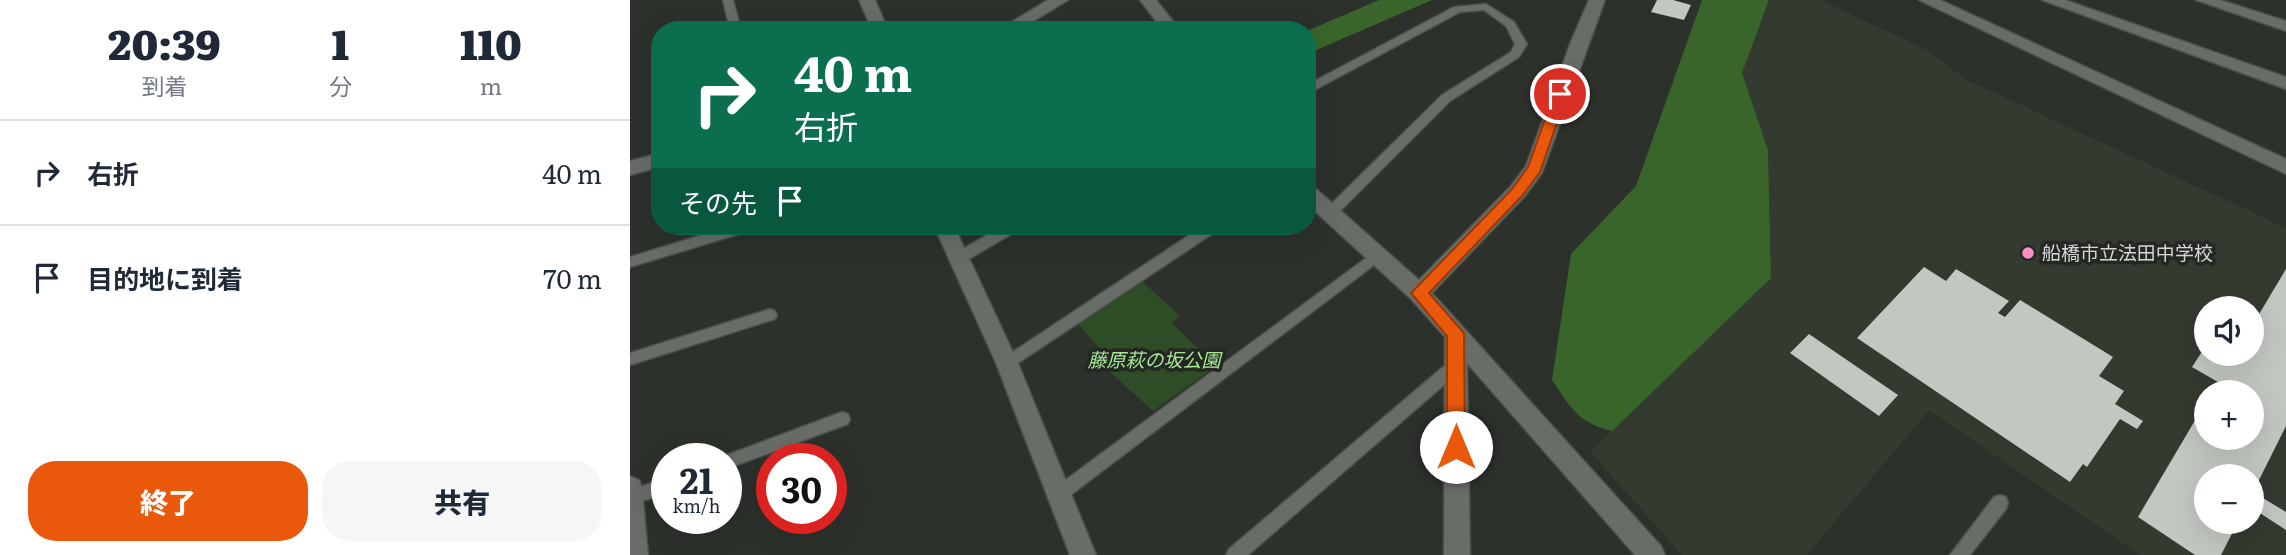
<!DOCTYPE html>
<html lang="ja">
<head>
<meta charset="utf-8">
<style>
  :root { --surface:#fff; --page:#f6f6f7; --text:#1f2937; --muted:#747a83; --line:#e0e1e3; --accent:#ea580c }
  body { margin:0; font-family:Literata,"Noto Sans JP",serif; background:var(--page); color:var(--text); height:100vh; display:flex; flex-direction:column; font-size:26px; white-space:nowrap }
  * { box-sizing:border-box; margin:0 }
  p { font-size:23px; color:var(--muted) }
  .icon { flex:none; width:38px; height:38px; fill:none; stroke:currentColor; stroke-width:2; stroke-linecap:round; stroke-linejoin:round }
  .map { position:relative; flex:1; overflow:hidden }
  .sheet { display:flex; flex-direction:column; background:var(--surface); width:630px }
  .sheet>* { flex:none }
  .banner { position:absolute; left:21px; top:21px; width:665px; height:214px; border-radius:28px; box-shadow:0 7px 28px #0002; background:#0b6e4f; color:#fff; overflow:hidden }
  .controls { position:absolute; left:1564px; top:296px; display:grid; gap:14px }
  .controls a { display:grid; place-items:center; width:70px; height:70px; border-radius:50%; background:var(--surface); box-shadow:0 7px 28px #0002; font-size:35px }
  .speed { position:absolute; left:21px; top:443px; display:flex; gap:14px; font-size:35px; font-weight:700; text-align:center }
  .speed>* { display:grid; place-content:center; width:91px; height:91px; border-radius:50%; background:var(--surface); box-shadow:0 7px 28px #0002; line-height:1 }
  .speed small { font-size:18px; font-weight:400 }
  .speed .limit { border:10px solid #d22; background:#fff; color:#111 }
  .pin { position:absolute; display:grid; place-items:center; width:60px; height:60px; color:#fff; margin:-30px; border:4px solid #fff; border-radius:50%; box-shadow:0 2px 7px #0007 }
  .me { position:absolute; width:77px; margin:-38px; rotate:0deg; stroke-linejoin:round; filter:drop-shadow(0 0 5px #0008) }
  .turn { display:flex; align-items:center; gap:24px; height:147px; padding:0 28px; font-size:32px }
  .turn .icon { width:91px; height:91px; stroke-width:2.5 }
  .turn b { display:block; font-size:49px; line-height:60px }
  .then { display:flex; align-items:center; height:66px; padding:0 28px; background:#0003; gap:14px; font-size:26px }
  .eta { display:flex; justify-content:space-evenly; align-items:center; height:119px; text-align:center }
  .eta b { font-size:42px; font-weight:800; line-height:49px }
  .action { display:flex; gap:14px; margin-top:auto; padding:14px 28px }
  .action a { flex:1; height:80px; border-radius:28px; background:var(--accent); color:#fff; font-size:28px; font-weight:800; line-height:80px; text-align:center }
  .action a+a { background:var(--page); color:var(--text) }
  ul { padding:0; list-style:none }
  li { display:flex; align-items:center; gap:21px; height:105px; padding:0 28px; border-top:2px solid var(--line) }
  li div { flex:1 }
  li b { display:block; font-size:26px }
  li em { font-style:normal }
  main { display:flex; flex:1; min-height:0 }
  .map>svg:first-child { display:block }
  .built { fill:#333a30; fill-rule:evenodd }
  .green { fill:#2e4c25 }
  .forest { fill:#39652b }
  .building { fill:#c2c7c1 }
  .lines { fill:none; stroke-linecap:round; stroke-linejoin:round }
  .lane-casing { stroke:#4b4e4a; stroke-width:3 }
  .street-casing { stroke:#4b4e4a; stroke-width:3 }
  .lane { fill:#696d68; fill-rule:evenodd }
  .street { fill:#696d68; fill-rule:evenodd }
  .route { fill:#ea580c; stroke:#983908; stroke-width:2 }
  .poi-dot { fill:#fa8fc6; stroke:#242723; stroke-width:2.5 }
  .labels { text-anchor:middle; stroke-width:7; stroke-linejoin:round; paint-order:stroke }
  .poi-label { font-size:19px; fill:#d5d7d4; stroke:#242723; text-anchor:start }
  .park-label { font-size:19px; font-style:italic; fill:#a7e893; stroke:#242723 }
</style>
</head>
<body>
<main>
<section class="sheet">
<div class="eta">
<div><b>20:39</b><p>到着</p></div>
<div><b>1</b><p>分</p></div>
<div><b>110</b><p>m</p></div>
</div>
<ul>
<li><svg class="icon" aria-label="right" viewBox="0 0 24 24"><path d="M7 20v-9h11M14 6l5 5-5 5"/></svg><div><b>右折</b></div><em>40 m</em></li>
<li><svg class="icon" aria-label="arrive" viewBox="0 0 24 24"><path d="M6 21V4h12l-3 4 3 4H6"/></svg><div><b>目的地に到着</b></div><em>70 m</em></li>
</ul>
<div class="action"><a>終了</a><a>共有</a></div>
</section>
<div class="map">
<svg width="1656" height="555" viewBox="0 0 1656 555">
  <rect width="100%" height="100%" fill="#2d312c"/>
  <path class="built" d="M 1139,0 L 1191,0 L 1297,50 L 1337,80 L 1656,228 L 1656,555 L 1510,555 L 1299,410 L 1177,555 L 1052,555 L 960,451 L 1141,278 L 1138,150 L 1112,73 ZM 1577,308 L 1622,308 L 1622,354 L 1577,354 ZM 1577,392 L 1622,392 L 1622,438 L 1577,438 ZM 1577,476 L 1622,476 L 1622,522 L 1577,522 Z"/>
  <path class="green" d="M 512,281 L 550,316 L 542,323 L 586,366 L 523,411 L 480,372 L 485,366 L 447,323 Z"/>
  <g class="forest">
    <path d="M 749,0 L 802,0 L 677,54 L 677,31 Z"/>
    <path d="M 1072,0 L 1139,0 L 1112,73 L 1138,150 L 1141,278 L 982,431 C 947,422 942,409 922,380 L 941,254 L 1006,186 Z"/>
  </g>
  <g class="building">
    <path d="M 1027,0 L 1043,0 L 1061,5 L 1054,20 L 1021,12 Z"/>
    <path d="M 1294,267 L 1316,281 L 1326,269 L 1379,301 L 1368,313 L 1375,317 L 1390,300 L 1483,357 L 1469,376 L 1494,391 L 1485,404 L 1513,421 L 1507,429 L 1490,419 L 1457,467 L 1453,464 L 1440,482 L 1227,338 Z"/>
    <path d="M 1656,269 L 1656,426 L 1623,492 L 1656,512 L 1656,530 L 1622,508 L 1622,476 L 1577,476 L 1577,522 L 1608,522 L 1591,555 L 1565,555 L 1508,517 L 1577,400 L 1577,438 L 1622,438 L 1622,392 L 1582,392 L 1588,382 L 1562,367 L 1577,344 L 1577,354 L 1598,354 L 1604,357 L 1606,354 L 1622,354 L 1622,326 Z"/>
    <path d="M 1179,334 L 1268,395 L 1249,416 L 1160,353 Z"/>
  </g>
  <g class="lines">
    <g class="lane-casing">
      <g id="lane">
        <path d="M 93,0 L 103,0 L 111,30 L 100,30 Z"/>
        <path d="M 856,4 L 884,22 L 897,44 L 889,57 L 820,101 L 705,216 L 695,216 L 693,213 L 695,210 L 812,95 L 881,52 L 885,44 L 876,26 L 854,10 L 830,12 L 677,94 L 677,85 L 824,7 Z"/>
        <path d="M 101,226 L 109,226 L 111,230 L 109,234 L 0,267 L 0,257 Z"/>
        <path d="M 373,226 L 390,226 L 388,230 L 332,263 L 322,263 L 320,259 L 322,255 Z"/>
        <path d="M 573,226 L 590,226 L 588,230 L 382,367 L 377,369 L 372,367 L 369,363 L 372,359 Z"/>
        <path d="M 747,250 L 754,255 L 752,259 L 434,500 L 428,503 L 422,500 L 420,495 L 422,490 Z"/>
        <path d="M 140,309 L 145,311 L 147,315 L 145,319 L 0,365 L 0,353 Z"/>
        <path d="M 825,360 L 830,361 L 833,366 L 830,371 L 618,555 L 596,555 L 599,549 L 820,361 Z"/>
        <path d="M 212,412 L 218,414 L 220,419 L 218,424 L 96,469 L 96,458 L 89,458 Z"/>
        <path d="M 37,477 L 37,493 L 0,505 L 0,491 Z"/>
        <path d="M 1370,495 L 1376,497 L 1378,503 L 1376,509 L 1340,555 L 1320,555 L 1364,497 Z"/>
      </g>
    </g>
    <g class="street-casing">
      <g id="street">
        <path d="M 229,0 L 245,0 L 258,30 L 242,30 Z"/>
        <path d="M 418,0 L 438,0 L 389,30 L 368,30 Z"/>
        <path d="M 510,0 L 526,0 L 550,30 L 533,30 Z"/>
        <path d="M 959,0 L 975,0 L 912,173 L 894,197 L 802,293 L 1031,546 L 1035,555 L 1005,555 L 837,363 L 840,555 L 814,555 L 815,337 L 781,299 L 677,204 L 677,185 L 684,187 L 789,280 L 880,187 L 896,166 L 940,44 Z"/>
        <path d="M 1289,0 L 1310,0 L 1656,159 L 1656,174 Z"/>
        <path d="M 1412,0 L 1435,0 L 1656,77 L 1656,89 Z"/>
        <path d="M 1566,0 L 1590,0 L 1656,21 L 1656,31 Z"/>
        <path d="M 30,153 L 30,167 L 0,175 L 0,161 Z"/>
        <path d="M 304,226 L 324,226 L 388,363 L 466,555 L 440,555 L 366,363 Z"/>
        <path d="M 0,476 L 9,480 L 12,488 L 18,555 L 0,555 Z"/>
      </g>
    </g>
    <use href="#lane" class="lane"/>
    <use href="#street" class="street"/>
  </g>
  <path class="route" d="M 930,89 L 937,94 L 910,172 L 892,196 L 799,293 L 834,333 L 835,447 L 832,453 L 826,455 L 819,453 L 817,447 L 817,336 L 781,293 L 882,189 L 898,167 L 924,94 Z"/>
  <circle class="poi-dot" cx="1398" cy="253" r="7"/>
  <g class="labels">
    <g class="poi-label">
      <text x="1412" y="260">船橋市立法田中学校</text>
    </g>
    <g class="park-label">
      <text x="524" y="367">藤原萩の坂公園</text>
    </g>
  </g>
</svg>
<div class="controls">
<a><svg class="icon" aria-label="sound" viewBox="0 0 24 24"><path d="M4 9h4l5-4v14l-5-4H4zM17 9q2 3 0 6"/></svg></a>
<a>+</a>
<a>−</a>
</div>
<div class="speed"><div>21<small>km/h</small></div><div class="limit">30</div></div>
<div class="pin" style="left:930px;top:94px;background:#d93025"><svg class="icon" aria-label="arrive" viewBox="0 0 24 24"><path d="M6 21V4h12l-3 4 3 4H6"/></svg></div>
<svg class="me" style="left:826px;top:447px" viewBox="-20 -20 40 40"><circle r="19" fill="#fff"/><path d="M0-13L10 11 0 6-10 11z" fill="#ea580c"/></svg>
<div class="banner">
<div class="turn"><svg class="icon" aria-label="right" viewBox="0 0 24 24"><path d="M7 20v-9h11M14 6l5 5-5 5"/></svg><div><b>40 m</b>右折</div></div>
<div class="then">その先<svg class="icon" aria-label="arrive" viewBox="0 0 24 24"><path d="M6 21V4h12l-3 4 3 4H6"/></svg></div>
</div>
</div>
</main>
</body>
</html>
